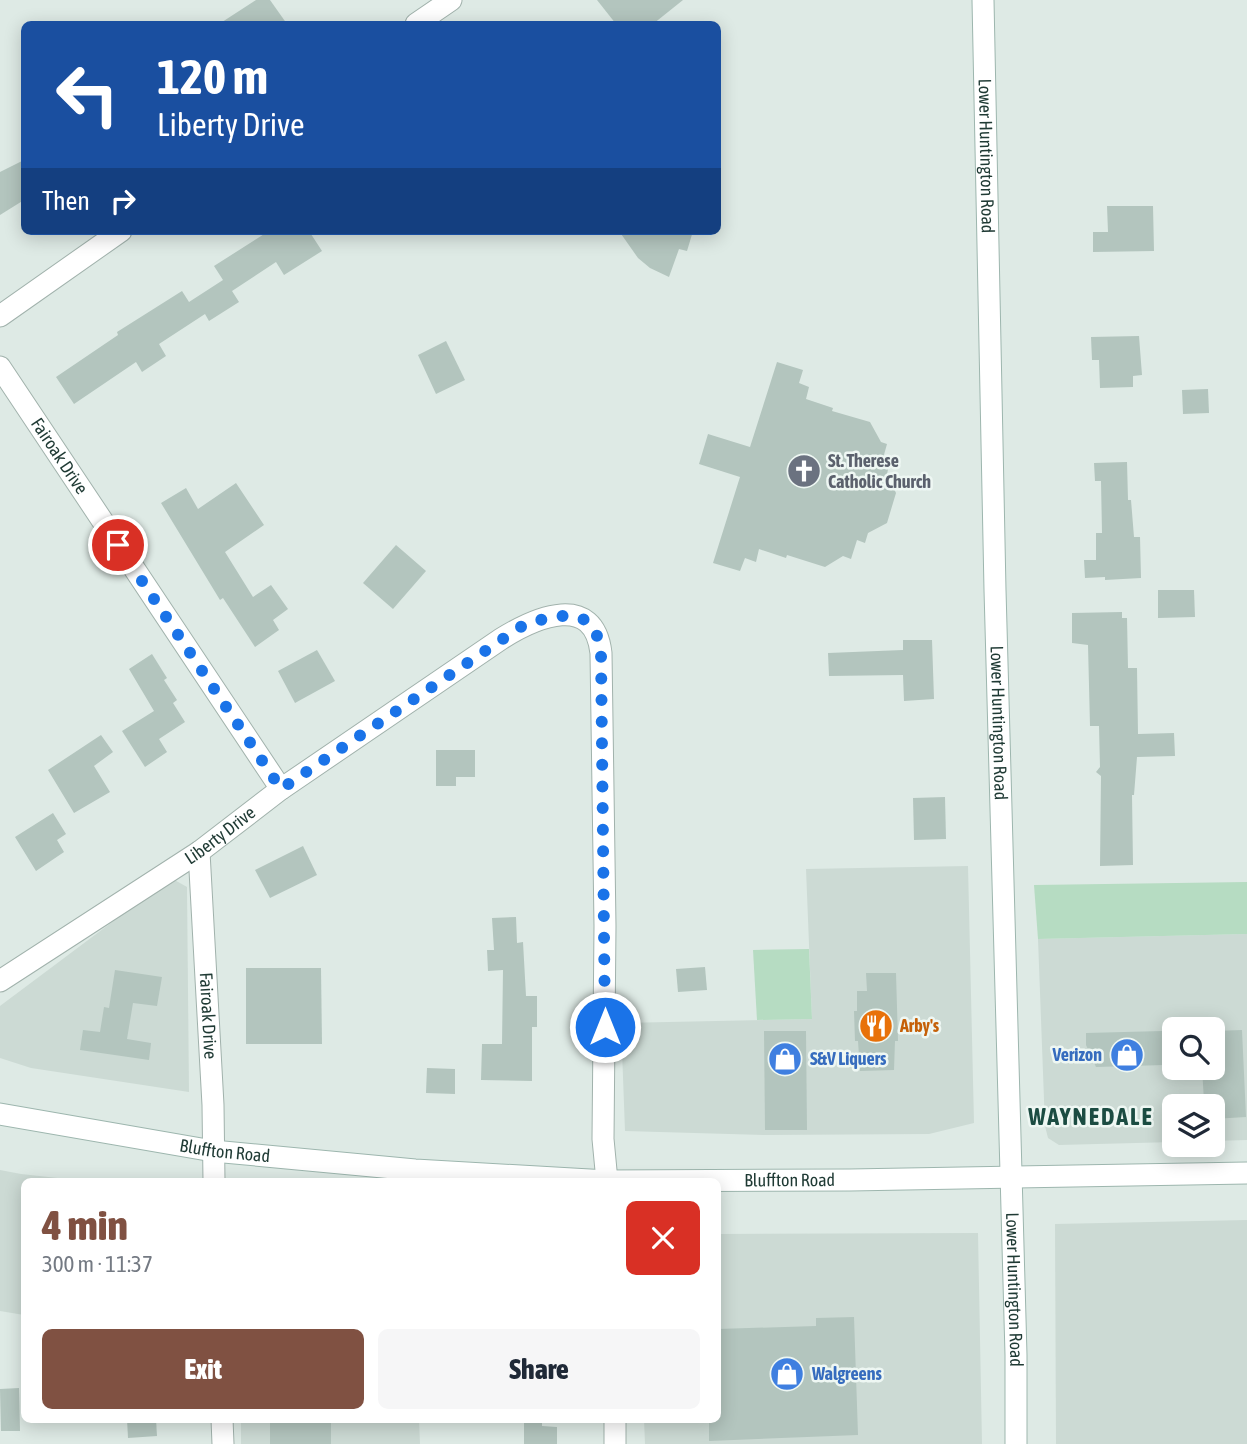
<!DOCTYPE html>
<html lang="en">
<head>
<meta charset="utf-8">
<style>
  :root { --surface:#fff; --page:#f6f6f7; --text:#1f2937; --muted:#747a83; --accent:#805142 }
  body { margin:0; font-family:"Asap Condensed",sans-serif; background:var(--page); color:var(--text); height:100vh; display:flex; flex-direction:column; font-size:26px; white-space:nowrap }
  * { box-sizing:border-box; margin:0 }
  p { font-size:23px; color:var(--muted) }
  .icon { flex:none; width:38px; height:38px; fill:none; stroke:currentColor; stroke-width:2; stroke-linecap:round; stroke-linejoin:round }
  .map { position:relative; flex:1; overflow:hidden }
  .sheet { position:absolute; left:21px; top:1178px; width:700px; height:245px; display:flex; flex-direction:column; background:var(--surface); border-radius:10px; box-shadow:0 4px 18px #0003 }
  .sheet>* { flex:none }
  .hud { position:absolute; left:21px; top:21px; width:700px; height:214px; border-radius:10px; box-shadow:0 4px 18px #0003; background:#1a4fa0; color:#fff; overflow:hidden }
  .buttons { position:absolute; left:1162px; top:1017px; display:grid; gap:14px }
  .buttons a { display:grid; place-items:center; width:63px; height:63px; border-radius:10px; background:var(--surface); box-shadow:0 4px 18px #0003; font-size:35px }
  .pin { position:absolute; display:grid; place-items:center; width:60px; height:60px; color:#fff; margin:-30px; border:4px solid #fff; border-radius:50%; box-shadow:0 2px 7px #0007 }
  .me { position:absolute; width:77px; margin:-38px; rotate:0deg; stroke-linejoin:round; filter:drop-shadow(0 0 5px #0008) }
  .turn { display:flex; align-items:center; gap:24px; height:147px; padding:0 21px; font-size:32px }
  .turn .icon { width:91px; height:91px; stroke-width:2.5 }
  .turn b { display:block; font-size:49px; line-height:60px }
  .then { display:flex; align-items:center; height:66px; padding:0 21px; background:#0003; gap:14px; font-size:26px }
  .round { display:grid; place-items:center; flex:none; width:74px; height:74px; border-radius:10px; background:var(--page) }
  .headline { display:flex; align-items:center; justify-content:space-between; height:119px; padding:0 21px }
  h1 { font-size:42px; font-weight:800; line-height:52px; color:var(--accent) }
  .primary-button { display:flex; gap:14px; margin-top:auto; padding:14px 21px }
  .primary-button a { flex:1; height:80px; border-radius:10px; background:var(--accent); color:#fff; font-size:28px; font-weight:800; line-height:80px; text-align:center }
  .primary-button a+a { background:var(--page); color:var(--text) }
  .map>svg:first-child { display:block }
  .built { fill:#ccdad4; fill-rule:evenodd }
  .green { fill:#b6dcc2 }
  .building { fill:#b3c5be }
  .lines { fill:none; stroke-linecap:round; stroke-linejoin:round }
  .street-casing { stroke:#a1b2ac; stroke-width:23 }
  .secondary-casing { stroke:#9db6ae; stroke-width:23 }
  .street { stroke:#fff; stroke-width:21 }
  .secondary { stroke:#fff; stroke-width:21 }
  .route { stroke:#1a73e8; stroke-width:12; stroke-dasharray:0 21.6 }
  .labels { text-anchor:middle; stroke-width:5; stroke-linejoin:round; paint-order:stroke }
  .street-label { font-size:18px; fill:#1f3a34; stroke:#eef7f3 }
  .worship-label { font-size:18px; font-weight:bold; fill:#5b616d; stroke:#eef7f3; text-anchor:start }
  .food-label { font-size:18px; font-weight:bold; fill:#c56008; stroke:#eef7f3; text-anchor:start }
  .shop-label { font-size:18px; font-weight:bold; fill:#366cbe; stroke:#eef7f3; text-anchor:start }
  .district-label { font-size:24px; font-weight:bold; letter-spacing:2px; fill:#1b4c42; stroke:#eef7f3 }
</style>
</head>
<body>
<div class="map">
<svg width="1247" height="1444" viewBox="0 0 1247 1444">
  <rect width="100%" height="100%" fill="#deeae5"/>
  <g class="built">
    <path d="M 968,866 L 974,1123 L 929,1134 L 766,1135 L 625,1131 L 621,1023 L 812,1019 L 806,869 Z"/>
    <path d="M 171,878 L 187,887 L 189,1092 L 31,1068 L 0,1058 L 0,1006 Z"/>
    <path d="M 1247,934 L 1247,1140 L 1213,1141 L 1213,1106 L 1174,1106 L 1174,1142 L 1059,1145 L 1048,1138 L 1045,1126 L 1038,939 ZM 1174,1029 L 1213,1029 L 1213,1068 L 1174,1068 Z"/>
    <path d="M 0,1170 L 21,1174 L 85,1181 L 24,1181 L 24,1315 L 0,1311 Z"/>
    <path d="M 1247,1220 L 1247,1444 L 1056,1444 L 1055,1224 Z"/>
    <path d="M 978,1233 L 982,1444 L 645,1444 L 644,1419 L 718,1419 L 718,1234 Z"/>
    <path d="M 241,1419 L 419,1419 L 420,1444 L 241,1444 Z"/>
  </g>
  <g class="green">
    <path d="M 1247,882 L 1247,934 L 1038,939 L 1034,885 Z"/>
    <path d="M 809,949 L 812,1019 L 757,1020 L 753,950 Z"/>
  </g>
  <g class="building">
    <path d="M 256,0 L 270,0 L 287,24 L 219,24 Z"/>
    <path d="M 597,0 L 683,0 L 653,24 L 616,24 Z"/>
    <path d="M 24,160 L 24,200 L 0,215 L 0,172 Z"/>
    <path d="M 1107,206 L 1153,206 L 1154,251 L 1093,252 L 1093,232 L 1108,232 Z"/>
    <path d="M 269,231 L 309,231 L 322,251 L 284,275 L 276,262 L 232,291 L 239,302 L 209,321 L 205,314 L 159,344 L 166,356 L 142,372 L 136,362 L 74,404 L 56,377 L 118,335 L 117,332 L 182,291 L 189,302 L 223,280 L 214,266 Z"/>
    <path d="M 619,231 L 693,231 L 687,251 L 679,249 L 669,277 L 650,268 L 638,258 Z"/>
    <path d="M 1139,336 L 1142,375 L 1133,376 L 1133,387 L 1100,388 L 1099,360 L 1092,360 L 1091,337 Z"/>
    <path d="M 446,341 L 465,380 L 436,394 L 418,355 Z"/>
    <path d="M 777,362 L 803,370 L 799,383 L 809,387 L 806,399 L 833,408 L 832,411 L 870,422 L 881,442 L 887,444 L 882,462 L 889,465 L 887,474 L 896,493 L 887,523 L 868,533 L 865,543 L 857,540 L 851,559 L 843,556 L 825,567 L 787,555 L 786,558 L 759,549 L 756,562 L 745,558 L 740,571 L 713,563 L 740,477 L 699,464 L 708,434 L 750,447 Z"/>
    <path d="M 1208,389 L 1209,413 L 1183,414 L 1182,390 Z"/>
    <path d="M 1127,462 L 1128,500 L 1131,500 L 1134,537 L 1140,537 L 1141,578 L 1105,580 L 1105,577 L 1085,578 L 1084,560 L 1096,560 L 1096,533 L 1102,533 L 1101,481 L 1095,481 L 1094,463 Z"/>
    <path d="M 236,483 L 264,525 L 225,552 L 253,597 L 271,585 L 288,609 L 273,620 L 279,630 L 255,647 L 223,598 L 220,600 L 161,503 L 186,488 L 198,509 Z"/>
    <path d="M 396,545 L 426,571 L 393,609 L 363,583 Z"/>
    <path d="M 1158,590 L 1194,590 L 1195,617 L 1158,618 Z"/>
    <path d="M 1122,612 L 1122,618 L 1127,618 L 1128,668 L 1137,668 L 1138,734 L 1174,733 L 1175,756 L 1137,757 L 1134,795 L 1132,795 L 1133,865 L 1100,866 L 1101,776 L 1096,772 L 1100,767 L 1099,726 L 1090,726 L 1088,645 L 1072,643 L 1072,613 Z"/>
    <path d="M 903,640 L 932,640 L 934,699 L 904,701 L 903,675 L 829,676 L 828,653 L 903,650 Z"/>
    <path d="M 317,650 L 335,681 L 295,703 L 278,671 Z"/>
    <path d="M 152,654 L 167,678 L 164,680 L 177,700 L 173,703 L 185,722 L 159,739 L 167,752 L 145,767 L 122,731 L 154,711 L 129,669 Z"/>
    <path d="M 101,735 L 113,752 L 94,766 L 110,792 L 74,813 L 48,770 Z"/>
    <path d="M 436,750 L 475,750 L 475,777 L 456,777 L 456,786 L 436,786 Z"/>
    <path d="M 945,797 L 946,839 L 914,840 L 913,798 Z"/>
    <path d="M 53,813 L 66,834 L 57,840 L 64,852 L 36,871 L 15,837 Z"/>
    <path d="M 303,846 L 317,875 L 270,898 L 255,870 Z"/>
    <path d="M 516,917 L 517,943 L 523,942 L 526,996 L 537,996 L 537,1027 L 532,1027 L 532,1081 L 481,1080 L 482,1044 L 502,1044 L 503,970 L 488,971 L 487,950 L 494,950 L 492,918 Z"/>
    <path d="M 705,967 L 707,990 L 678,992 L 676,969 Z"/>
    <path d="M 246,968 L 321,968 L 322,1044 L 246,1044 Z"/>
    <path d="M 115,970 L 162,977 L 157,1006 L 133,1003 L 127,1039 L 151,1043 L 149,1060 L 80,1050 L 83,1030 L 100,1032 L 104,1007 L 109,1008 Z"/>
    <path d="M 866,973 L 896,973 L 898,1041 L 895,1041 L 894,1070 L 860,1071 L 858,1041 L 855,1041 L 854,1011 L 857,1011 L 857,991 L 867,991 Z"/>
    <path d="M 1242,1030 L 1246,1117 L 1213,1119 L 1213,1106 L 1207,1106 L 1207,1101 L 1204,1101 L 1202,1068 L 1213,1068 L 1213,1031 Z"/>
    <path d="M 764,1031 L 806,1031 L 807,1130 L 765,1130 Z"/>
    <path d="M 1163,1031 L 1164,1065 L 1096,1067 L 1086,1045 L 1086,1033 Z"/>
    <path d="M 427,1068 L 455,1069 L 455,1094 L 426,1093 Z"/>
    <path d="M 854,1317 L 858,1435 L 709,1441 L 709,1419 L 718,1419 L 718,1329 L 816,1326 L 816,1318 Z"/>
    <path d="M 19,1388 L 20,1431 L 1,1431 L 0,1389 Z"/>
    <path d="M 127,1419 L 156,1419 L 157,1436 L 128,1438 Z"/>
    <rect x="270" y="1419" width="61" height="25"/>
    <path d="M 524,1419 L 542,1419 L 542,1426 L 557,1427 L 557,1444 L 524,1444 Z"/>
  </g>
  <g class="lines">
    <g class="street-casing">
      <g id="street">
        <path d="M 416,24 L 451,0"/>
        <path d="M 0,316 L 121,231"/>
        <path id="s1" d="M 0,367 L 281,789"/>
        <path id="s2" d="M 199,852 L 213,1105 L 214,1181"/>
        <path id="s3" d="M 0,981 L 199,852 L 281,789 L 501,639 C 536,617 594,592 601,653 L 605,926 L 603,1139 L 607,1181"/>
        <path d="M 222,1419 L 223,1444"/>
        <path d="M 615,1419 L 615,1444"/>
      </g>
    </g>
    <g class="secondary-casing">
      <g id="secondary">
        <path id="s4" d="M 983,0 L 995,590 L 1016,1355 L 1016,1444"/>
        <path id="s5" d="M 0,1114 L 213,1151 L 415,1170 L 607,1181 L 850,1180 L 1247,1173"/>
      </g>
    </g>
    <use href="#street" class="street"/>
    <use href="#secondary" class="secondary"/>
  </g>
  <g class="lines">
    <path class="route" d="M 118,545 L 281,789 L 525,624 C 562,614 595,604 601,653 L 605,1027"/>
  </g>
  <defs>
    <g id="church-disc" transform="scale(1.75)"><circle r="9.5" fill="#6b7280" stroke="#eef7f3"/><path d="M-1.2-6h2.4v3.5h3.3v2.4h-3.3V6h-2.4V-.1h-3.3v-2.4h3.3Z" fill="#fff"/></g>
    <g id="restaurant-disc" transform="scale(1.75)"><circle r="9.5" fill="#e8710a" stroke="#eef7f3"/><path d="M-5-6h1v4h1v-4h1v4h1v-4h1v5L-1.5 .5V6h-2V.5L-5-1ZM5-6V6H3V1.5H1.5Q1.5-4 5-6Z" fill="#fff"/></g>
    <g id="shop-disc" transform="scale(1.75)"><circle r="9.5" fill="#3f7fe0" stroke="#eef7f3"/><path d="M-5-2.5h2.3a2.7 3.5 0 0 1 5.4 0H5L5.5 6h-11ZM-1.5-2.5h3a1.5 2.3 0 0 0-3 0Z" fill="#fff"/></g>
  </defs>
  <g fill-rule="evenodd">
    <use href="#church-disc" x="804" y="471"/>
    <use href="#restaurant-disc" x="876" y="1026"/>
    <use href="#shop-disc" x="1127" y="1055"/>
    <use href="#shop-disc" x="785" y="1059"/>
    <use href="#shop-disc" x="787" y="1374"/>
  </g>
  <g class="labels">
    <g class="street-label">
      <text dy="6" stroke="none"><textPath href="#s4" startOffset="156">Lower Huntington Road</textPath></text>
      <text dy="6" stroke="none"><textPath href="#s1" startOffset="107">Fairoak Drive</textPath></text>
      <text dy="6" stroke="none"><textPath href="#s4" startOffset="723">Lower Huntington Road</textPath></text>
      <text dy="6" stroke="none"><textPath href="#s3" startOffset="264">Liberty Drive</textPath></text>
      <text dy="6" stroke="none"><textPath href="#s2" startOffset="164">Fairoak Drive</textPath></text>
      <text dy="6" stroke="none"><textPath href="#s5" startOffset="228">Bluffton Road</textPath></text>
      <text dy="6" stroke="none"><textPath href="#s5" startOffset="794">Bluffton Road</textPath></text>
      <text dy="6" stroke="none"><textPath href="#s4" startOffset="1290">Lower Huntington Road</textPath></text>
    </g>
    <g class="worship-label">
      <text x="828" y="467">St. Therese<tspan x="828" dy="21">Catholic Church</tspan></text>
    </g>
    <g class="food-label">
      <text x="900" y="1032">Arby's</text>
    </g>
    <g class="shop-label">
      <text x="1102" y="1061" text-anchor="end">Verizon</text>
      <text x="810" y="1065">S&amp;V Liquers</text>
      <text x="812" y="1380">Walgreens</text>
    </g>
    <g class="district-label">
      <text x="1091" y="1125">WAYNEDALE</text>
    </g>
  </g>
</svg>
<div class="buttons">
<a><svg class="icon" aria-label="search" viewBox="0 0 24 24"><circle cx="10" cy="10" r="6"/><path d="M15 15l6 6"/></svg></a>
<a><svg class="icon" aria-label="layers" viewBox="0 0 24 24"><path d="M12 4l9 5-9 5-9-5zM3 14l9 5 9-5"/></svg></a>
</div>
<div class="pin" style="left:118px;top:545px;background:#d93025"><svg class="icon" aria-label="arrive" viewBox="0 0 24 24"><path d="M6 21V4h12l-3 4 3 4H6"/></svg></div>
<svg class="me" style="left:605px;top:1027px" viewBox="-20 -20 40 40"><circle r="17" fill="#1a73e8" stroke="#fff" stroke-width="3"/><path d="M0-11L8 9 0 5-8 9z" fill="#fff"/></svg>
<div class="hud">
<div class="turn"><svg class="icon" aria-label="left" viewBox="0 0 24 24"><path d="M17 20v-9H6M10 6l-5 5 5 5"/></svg><div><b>120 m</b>Liberty Drive</div></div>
<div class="then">Then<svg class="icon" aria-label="right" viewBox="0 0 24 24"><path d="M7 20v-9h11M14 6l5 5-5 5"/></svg></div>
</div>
<section class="sheet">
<div class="headline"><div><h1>4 min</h1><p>300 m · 11:37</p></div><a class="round" style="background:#d93025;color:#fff"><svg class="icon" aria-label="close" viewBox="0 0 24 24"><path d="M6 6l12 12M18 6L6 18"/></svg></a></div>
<div class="primary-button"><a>Exit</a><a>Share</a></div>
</section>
</div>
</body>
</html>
